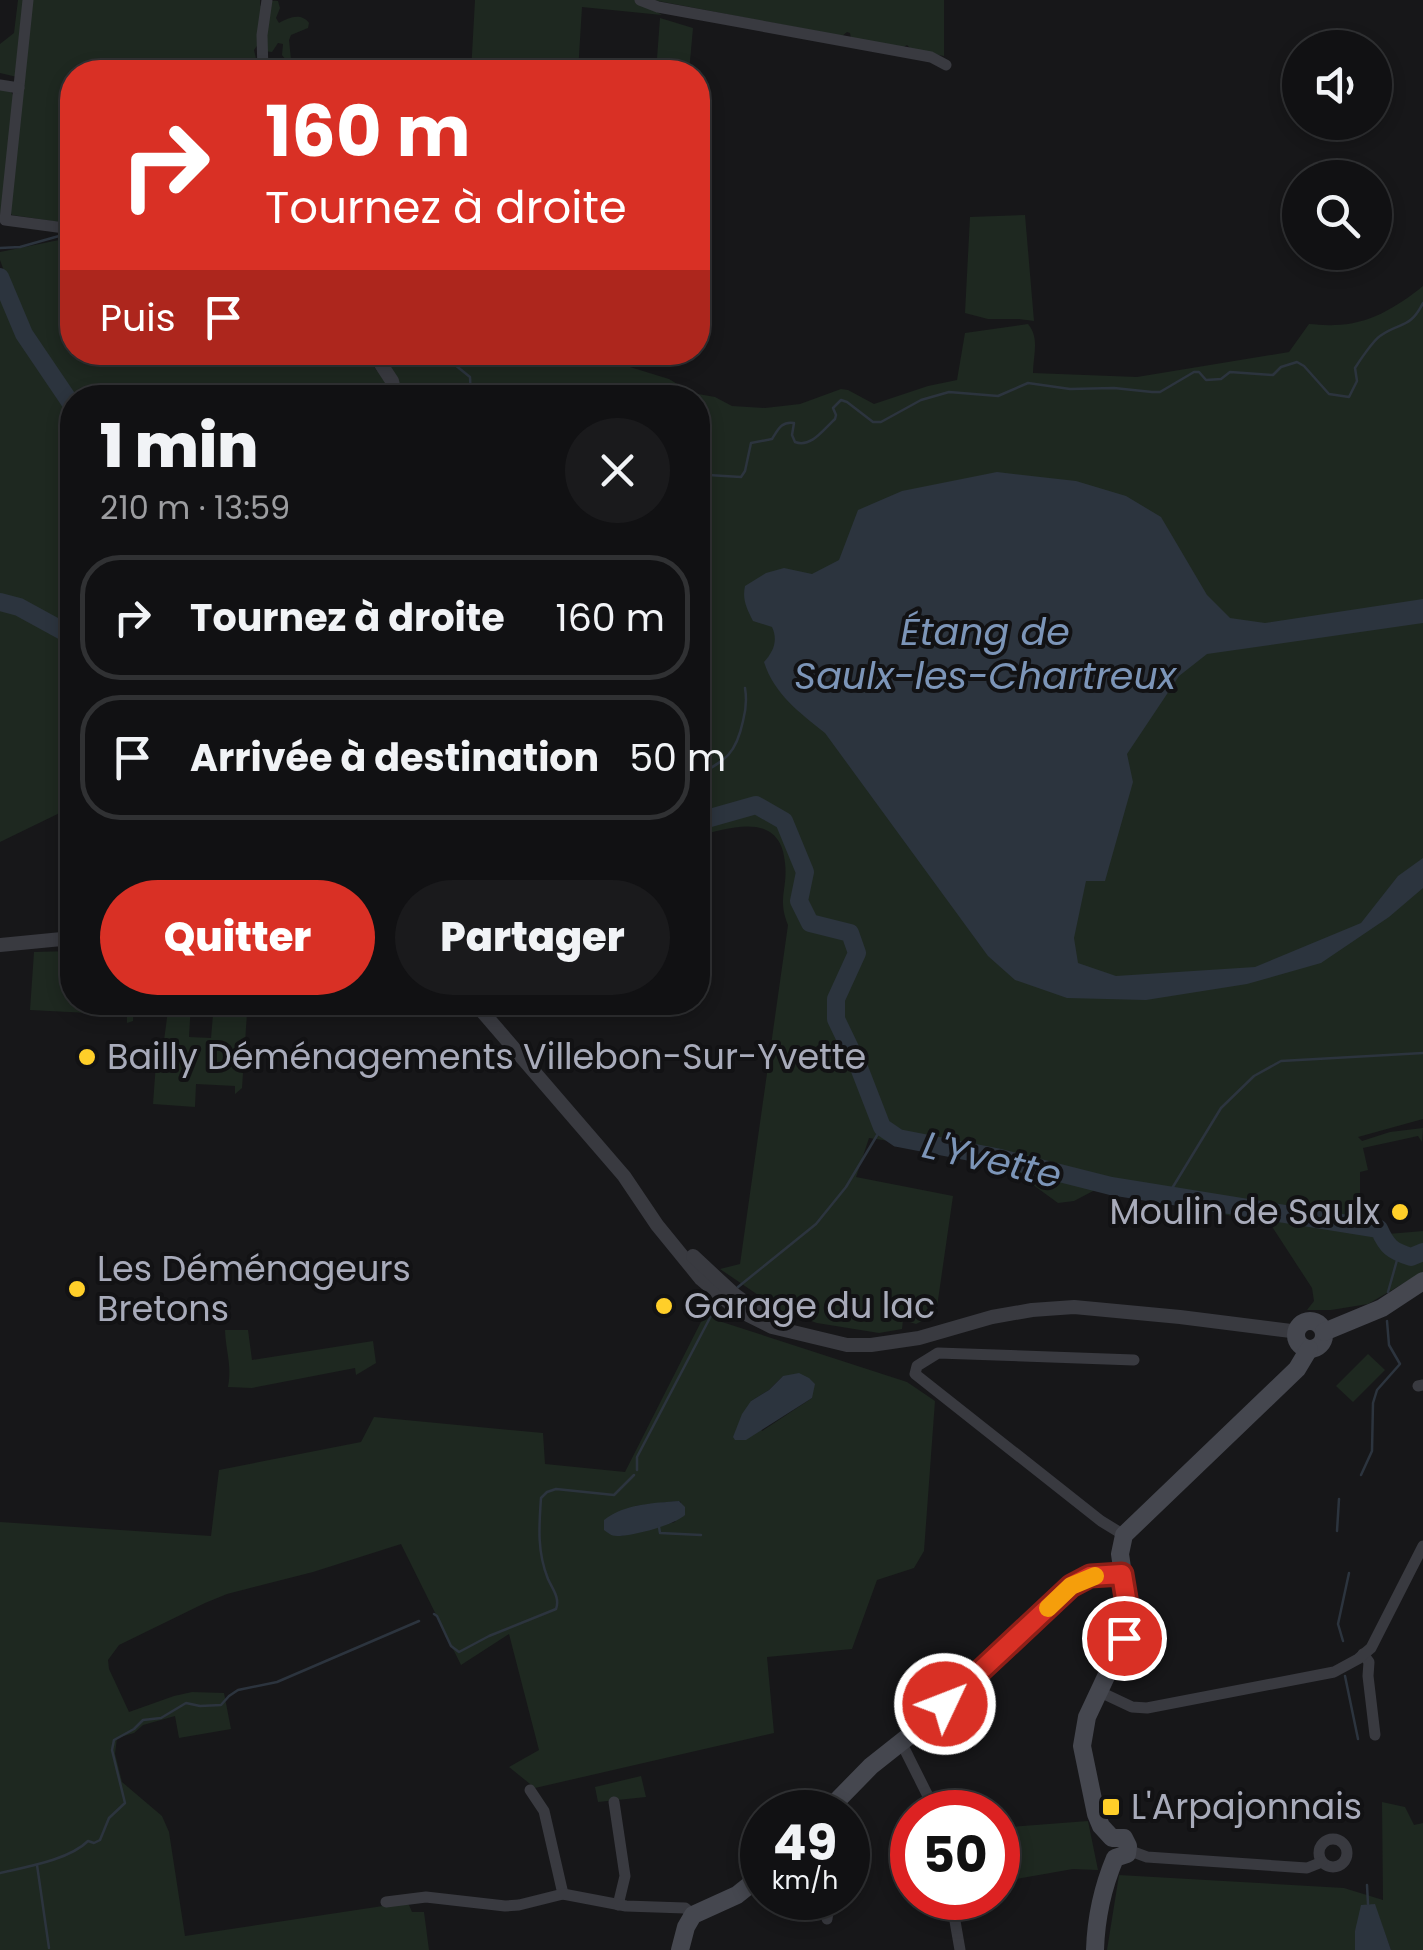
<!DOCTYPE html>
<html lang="fr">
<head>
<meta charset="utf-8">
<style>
  :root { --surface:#111113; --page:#1a1a1c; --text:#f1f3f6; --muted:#9c9da0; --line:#303133; --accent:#d93025 }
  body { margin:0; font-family:Poppins,sans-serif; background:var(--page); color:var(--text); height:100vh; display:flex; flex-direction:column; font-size:38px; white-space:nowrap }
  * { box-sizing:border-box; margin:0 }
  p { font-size:32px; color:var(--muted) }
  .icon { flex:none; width:55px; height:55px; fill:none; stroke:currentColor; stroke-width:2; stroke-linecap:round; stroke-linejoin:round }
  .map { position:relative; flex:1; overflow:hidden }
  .sheet { position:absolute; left:60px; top:385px; width:650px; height:630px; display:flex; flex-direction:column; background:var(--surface); border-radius:40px; box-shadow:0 5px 15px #0003,0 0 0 2px var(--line) }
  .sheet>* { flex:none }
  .guide { position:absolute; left:60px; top:60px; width:650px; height:305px; border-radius:40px; box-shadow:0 5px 15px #0003,0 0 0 2px var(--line); background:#d93025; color:#fff; overflow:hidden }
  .controls { position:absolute; left:1282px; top:30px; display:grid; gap:20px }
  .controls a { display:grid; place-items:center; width:110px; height:110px; border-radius:50%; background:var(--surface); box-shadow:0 5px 15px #0003,0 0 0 2px var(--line); font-size:50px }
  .speed { position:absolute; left:740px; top:1790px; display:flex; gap:20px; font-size:50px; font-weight:700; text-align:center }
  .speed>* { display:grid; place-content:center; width:130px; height:130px; border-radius:50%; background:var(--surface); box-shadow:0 5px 15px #0003,0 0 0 2px var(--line); line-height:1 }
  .speed small { font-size:25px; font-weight:400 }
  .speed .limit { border:15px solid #d22; background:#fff; color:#111 }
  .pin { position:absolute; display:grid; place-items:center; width:85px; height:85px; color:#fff; margin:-42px; border:5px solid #fff; border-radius:50%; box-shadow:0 2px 10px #0007 }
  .me { position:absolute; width:110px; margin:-55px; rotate:47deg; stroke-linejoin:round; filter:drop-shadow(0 0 8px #0008) }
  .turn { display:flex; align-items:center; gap:35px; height:210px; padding:0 40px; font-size:45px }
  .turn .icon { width:130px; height:130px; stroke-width:2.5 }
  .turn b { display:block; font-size:70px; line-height:85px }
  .then { display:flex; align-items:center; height:95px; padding:0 40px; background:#0003; gap:20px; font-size:38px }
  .round { display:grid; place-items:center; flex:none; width:105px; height:105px; border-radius:52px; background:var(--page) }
  .head { display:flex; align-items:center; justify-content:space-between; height:170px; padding:0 40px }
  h1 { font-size:60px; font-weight:800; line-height:75px }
  .action { display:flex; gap:20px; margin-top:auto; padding:20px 40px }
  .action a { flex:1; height:115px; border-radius:60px; background:var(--accent); color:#fff; font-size:40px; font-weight:800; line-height:115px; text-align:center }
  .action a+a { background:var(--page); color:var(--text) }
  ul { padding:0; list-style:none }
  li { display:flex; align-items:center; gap:30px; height:125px; margin:0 20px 15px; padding:0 20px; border:5px solid var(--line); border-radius:40px }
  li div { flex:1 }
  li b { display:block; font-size:38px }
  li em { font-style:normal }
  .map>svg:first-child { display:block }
  .green { fill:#1e2820; fill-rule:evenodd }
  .water { fill:#2c343e }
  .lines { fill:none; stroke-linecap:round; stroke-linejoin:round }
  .stream { stroke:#2c343e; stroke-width:2.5 }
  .river { stroke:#2c343e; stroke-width:18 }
  .minor { stroke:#393a40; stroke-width:11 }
  .tertiary { stroke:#393a40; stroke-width:14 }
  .secondary { stroke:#45474f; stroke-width:18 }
  .route-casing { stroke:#8d1f18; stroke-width:25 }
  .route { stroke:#d93025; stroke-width:18 }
  .slow { stroke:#f59e0b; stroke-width:18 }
  .poi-dot { fill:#ffcf29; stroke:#121214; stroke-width:4 }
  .labels { text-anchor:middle; stroke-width:8; stroke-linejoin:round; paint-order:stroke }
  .poi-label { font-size:35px; fill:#a8abba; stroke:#121214; text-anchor:start }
  .water-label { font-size:38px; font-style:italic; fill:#7c95b8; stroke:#121214 }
</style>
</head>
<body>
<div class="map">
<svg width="1423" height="1950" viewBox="0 0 1423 1950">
  <rect width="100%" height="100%" fill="#171719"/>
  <g class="green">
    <path d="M 18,0 L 260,0 L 260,6 C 266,2 270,0 278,1 L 280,8 L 276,18 L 279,23 C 288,18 301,12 309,23 L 308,28 L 291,35 L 289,40 L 291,60 L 286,60 L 282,55 L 283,44 L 278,43 L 272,52 L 263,51 L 257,46 L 254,50 L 259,72 L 72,72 L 72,224 L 12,215 L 8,209 L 17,77 L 0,73 L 0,44 L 14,33 Z"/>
    <path d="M 475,0 L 637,0 L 662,15 L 582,7 L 578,72 L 471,72 Z"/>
    <path d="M 653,0 L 944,0 L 944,56 L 912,50 L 907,45 L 902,48 L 851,38 L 850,33 L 847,32 L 842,36 Z"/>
    <path d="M 660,18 L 693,28 L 689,72 L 656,72 Z"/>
    <path d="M 0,89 L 10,90 L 14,97 L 0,220 Z"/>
    <path d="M 1025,215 L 1034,321 L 1019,319 L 988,319 L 965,313 L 970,217 Z"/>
    <path d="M 59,240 L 72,244 L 72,352 L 364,353 L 377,371 L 371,353 L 618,353 L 617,363 L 669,379 L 692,393 L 715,397 L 732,406 L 765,408 L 800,404 L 841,389 L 848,390 L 874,404 L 928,386 L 957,380 L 965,333 L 1028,324 C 1040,338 1033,356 1033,373 L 1137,377 L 1289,352 L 1309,324 C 1317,324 1325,326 1334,325 C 1368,325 1397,307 1423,286 L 1423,1119 L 1358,1137 L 1362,1141 L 1390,1132 L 1423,1128 L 1422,1142 L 1418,1136 L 1363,1148 L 1368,1170 L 1360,1172 L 1360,1229 L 1388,1234 L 1423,1231 L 1423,1272 L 1368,1304 L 1331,1310 L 1307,1310 L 1314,1301 L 1312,1288 L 1271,1225 L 1118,1190 L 1095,1190 L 1074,1201 L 1058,1203 L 1003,1163 L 965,1152 L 869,1138 L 856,1177 L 953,1196 L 936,1314 L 916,1324 L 903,1320 L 902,1329 L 879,1333 L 817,1323 L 780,1310 L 720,1269 L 740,1264 L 788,925 C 777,898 788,889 785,863 C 781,811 731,827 698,836 L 698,398 L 72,398 L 72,807 L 0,842 L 0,298 L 12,293 L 0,260 L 0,252 Z"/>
    <path d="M 72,951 L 72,1002 L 134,1003 L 133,1021 L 127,1023 L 127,1015 L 30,1010 L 34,952 Z"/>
    <path d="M 169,1003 L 191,1003 L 189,1037 L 211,1038 L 214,1003 L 239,1003 L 247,1013 L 242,1088 L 235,1094 L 235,1086 L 196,1084 L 195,1107 L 153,1104 L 157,1049 L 163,1048 Z"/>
    <path d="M 707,1310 L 722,1322 L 907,1382 L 935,1401 L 924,1551 L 914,1568 L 877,1580 L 852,1649 L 767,1657 L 774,1733 L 535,1788 L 509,1767 L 539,1750 L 509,1634 L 461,1665 L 401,1544 L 313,1572 L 227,1594 L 205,1603 L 119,1645 L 108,1660 L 109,1669 L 129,1712 L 174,1696 L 192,1692 L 224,1693 L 231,1729 L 179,1738 L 175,1716 L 143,1725 L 134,1733 L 117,1738 L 115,1754 L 122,1782 L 162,1816 L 169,1832 L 185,1936 L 396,1904 L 409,1905 L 412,1912 L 424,1912 L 429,1950 L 0,1950 L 0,1522 L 211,1536 L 219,1470 L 361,1442 L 374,1417 L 543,1433 L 545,1464 L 625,1472 ZM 783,1376 L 812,1398 L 762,1431 L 751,1401 L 769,1390 ZM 678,1501 L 681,1502 L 675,1522 L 621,1536 L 635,1506 Z"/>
    <path d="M 225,1330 L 248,1330 L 252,1360 L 373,1341 L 376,1363 L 356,1375 L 355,1368 L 252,1388 L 228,1387 C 232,1364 226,1353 225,1330 Z"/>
    <path d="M 1368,1354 L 1385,1370 L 1353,1402 L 1336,1386 Z"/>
    <path d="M 641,1776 L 646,1797 L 598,1802 L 595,1787 Z"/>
    <path d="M 1382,1802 L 1405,1807 L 1414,1825 L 1423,1823 L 1423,1950 L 1391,1950 L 1374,1904 L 1355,1931 L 1355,1950 L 1107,1950 L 1119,1875 L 1344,1888 L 1383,1900 Z"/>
    <path d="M 1088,1821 L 1098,1870 L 1073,1869 L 998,1882 L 998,1828 Z"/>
  </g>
  <g class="water">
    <path d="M 997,472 L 1076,481 L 1126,496 L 1161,517 L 1207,595 L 1230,618 L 1265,623 L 1423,599 L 1423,623 L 1207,654 L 1179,676 L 1127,754 L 1133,782 L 1105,881 L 1086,881 L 1074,938 L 1078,963 L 1116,976 L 1255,967 L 1361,923 L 1398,876 L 1423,858 L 1423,888 L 1389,917 L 1321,963 L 1247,984 L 1146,1000 L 1067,998 L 1015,980 L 988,956 L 825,733 C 800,713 774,694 764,662 C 774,651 778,640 772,627 L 753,621 C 747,609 742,600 745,586 L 766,573 L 784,568 L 812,574 L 839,560 L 858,510 L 902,491 Z"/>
    <path d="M 799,1373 L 809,1378 L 815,1384 L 812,1398 L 746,1440 L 735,1440 L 733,1437 L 742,1414 L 751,1401 L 769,1390 L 783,1376 Z"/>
    <path d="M 679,1501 L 685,1507 L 685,1515 C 674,1525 636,1535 620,1536 C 611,1536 611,1535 604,1530 L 604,1520 C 624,1504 653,1503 679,1501 Z"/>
    <path d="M 1375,1904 L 1391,1950 L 1355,1950 L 1355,1931 L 1361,1905 Z"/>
  </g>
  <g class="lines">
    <g class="stream">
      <path d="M 0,248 L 20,247 L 59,236 L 72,240"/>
      <path d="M 439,352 L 470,377 L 471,398"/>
      <path d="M 698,466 L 708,475 L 741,477 L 745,471 L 751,443 L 772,439 C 778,430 781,421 794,423 L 792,435 L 795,442 C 811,448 823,430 835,419 L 836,415 L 833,408 L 841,400 L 847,402 L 873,422 L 881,422 L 921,400 L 949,392 L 998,396 L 1028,383 L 1070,389 L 1114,388 L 1152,392 L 1160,392 L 1194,372 L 1199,372 L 1206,380 L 1221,379 L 1230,372 L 1273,375 L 1281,367 L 1297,362 L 1304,366 L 1329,394 L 1349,397 L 1357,381 L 1355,368 C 1360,360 1373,341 1380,336 C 1401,321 1409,330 1423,303"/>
      <path d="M 698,775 C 726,760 736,754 743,721 C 746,710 747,700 745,688"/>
      <path d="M 1168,1195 L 1221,1108 L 1254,1076 L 1281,1061 L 1423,1053"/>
      <path d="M 738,1287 L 816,1224 L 846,1187 L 882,1127"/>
      <path d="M 1388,1292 L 1399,1253"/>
      <path d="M 637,1470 L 637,1457 L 713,1312 L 722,1303"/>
      <path d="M 1361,1475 L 1372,1451 L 1373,1403 L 1377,1390 L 1400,1364 L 1389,1345 L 1387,1321"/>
      <path d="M 659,1527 L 660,1533 L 701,1535"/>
      <path d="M 1337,1531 L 1339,1499"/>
      <path d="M 434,1614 L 437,1616 L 451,1646 L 459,1652 L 489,1636 L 556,1609 C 560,1598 553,1590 548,1579 C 537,1552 539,1526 541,1498 L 547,1492 L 556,1489 L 614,1495 L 634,1475"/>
      <path d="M 1343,1641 L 1338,1624 L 1349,1573"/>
      <path d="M 1345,1676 L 1358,1739"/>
      <path d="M 37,1865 L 49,1948"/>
      <path d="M 0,1873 C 26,1867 69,1860 88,1841 L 94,1843 L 100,1840 L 109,1818 L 125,1803 L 112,1750 L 114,1740 L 134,1729 L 143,1720 L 161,1718 L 186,1703 L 200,1706 L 221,1705 L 229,1696 L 238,1690 L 277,1682 L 419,1621"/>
      <path d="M 1367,1885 L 1368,1904"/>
    </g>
    <g class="river">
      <path d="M 0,277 L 24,334 L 72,405"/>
      <path d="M 0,602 L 19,607 L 72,636"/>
      <path d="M 698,819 L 703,820 L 756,805 L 784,821 L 805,872 L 799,901 L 810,923 L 850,933 L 857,953 L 836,999 L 836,1019 L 858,1065 L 882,1127 L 898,1138 L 996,1157 L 1111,1186 L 1379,1229 C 1387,1247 1392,1251 1411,1257 L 1423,1252"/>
    </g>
    <g class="minor">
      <path d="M 28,0 L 5,220 L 72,229"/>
      <path d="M 640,0 L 658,7 L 931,57 L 946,65"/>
      <path d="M 263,72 L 262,35 L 267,0"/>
      <path d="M 0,85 L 19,88"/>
      <path d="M 1418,1386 L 1423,1385"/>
      <path d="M 1124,1535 L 1101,1521 L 915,1374 L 917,1366 L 938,1353 L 1134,1360"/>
      <path d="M 1363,1654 L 1369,1662 L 1368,1676 L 1375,1735"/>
      <path d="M 1098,1691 L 1132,1707 L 1147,1708 L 1334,1672 L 1358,1659 L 1371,1648 L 1423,1546"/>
      <path d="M 901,1742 L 936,1812"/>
      <path d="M 530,1790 L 544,1811 L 563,1894"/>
      <path d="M 614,1802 L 625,1876 L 618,1905"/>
      <circle cx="1333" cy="1853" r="14"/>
      <path d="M 1128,1850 L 1147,1857 L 1307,1868 L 1322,1862"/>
      <path d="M 951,1898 L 960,1950"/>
      <path d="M 386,1902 L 426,1897 L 505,1906 L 519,1905 L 563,1894 L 626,1906 L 685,1908 L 693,1915"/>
      <path d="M 827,1919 L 830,1898"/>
    </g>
    <g class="tertiary">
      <path d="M 373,352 L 392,381 L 396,398"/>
      <path d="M 0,945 L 72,938"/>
      <path d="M 474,1002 L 624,1176 L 657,1225 L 701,1279 L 736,1309 L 772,1327 L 847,1345 L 871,1345 L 919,1338 L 992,1317 L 1032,1310 L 1074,1307 L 1180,1317 L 1291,1331 L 1296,1335"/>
      <path d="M 693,1256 L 735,1295 L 760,1313"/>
    </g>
    <g class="secondary">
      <circle cx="1310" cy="1335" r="14"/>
      <path d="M 1324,1332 L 1382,1308 L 1423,1281"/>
      <path d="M 826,1812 L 871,1766 L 919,1728 L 1071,1587 L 1090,1577 L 1122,1574"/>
      <path d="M 680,1950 L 686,1927 L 693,1915 L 737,1895 L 762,1875"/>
      <path d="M 1095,1950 C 1096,1917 1102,1889 1115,1858 L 1127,1854 L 1128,1846 L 1124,1838 L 1112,1838 L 1101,1826 L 1096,1814 L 1082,1746 L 1087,1717 L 1110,1668 L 1122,1649 L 1129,1616 L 1120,1554 L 1124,1535 L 1297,1369 L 1309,1349"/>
    </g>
  </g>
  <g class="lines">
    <g class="route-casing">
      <path id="route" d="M 945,1704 L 1071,1586 L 1090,1576 L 1122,1574 L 1129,1616 L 1124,1638"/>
    </g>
    <use href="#route" class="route"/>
    <path class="slow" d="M 1048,1608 L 1071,1586 L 1095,1576"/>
  </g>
  <g class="poi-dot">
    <circle cx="87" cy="1057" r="10"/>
    <circle cx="1400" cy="1212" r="10"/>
    <circle cx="77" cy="1289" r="10"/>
    <circle cx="664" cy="1306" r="10"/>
    <rect x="1101" y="1797" width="20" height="20" rx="5"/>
  </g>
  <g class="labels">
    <g class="poi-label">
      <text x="107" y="1069">Bailly Déménagements Villebon-Sur-Yvette</text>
      <text x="1380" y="1224" text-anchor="end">Moulin de Saulx</text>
      <text x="97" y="1281">Les Déménageurs<tspan x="97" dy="40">Bretons</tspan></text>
      <text x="684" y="1318">Garage du lac</text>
      <text x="1131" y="1819">L'Arpajonnais</text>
    </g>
    <g class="water-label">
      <text x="985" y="645">Étang de<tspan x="985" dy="44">Saulx-les-Chartreux</tspan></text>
      <text transform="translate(992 1160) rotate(13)" y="13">L'Yvette</text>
    </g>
  </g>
</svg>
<div class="controls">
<a><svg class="icon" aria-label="sound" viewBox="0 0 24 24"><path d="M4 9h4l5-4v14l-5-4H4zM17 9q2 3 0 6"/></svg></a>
<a><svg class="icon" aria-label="search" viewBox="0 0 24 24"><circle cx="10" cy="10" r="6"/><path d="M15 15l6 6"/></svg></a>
</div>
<div class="speed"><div>49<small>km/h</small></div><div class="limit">50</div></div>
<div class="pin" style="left:1124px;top:1638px;background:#d93025"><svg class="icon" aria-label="arrive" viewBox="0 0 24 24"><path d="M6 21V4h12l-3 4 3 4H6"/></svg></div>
<svg class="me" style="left:945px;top:1704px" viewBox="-20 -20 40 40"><circle r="17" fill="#d93025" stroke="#fff" stroke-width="3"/><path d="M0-11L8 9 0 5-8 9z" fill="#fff"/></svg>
<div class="guide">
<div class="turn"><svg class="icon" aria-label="right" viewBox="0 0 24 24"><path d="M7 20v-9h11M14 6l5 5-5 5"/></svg><div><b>160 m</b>Tournez à droite</div></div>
<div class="then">Puis<svg class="icon" aria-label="arrive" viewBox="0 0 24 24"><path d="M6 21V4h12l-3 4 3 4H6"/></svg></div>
</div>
<section class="sheet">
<div class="head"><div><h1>1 min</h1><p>210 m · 13:59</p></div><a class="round"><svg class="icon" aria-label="close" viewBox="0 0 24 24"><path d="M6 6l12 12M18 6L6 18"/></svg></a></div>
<ul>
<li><svg class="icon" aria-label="right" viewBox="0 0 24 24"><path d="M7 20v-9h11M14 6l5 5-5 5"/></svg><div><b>Tournez à droite</b></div><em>160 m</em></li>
<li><svg class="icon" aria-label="arrive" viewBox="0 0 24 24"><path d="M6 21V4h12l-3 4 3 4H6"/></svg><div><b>Arrivée à destination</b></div><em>50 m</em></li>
</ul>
<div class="action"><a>Quitter</a><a>Partager</a></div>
</section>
</div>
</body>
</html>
